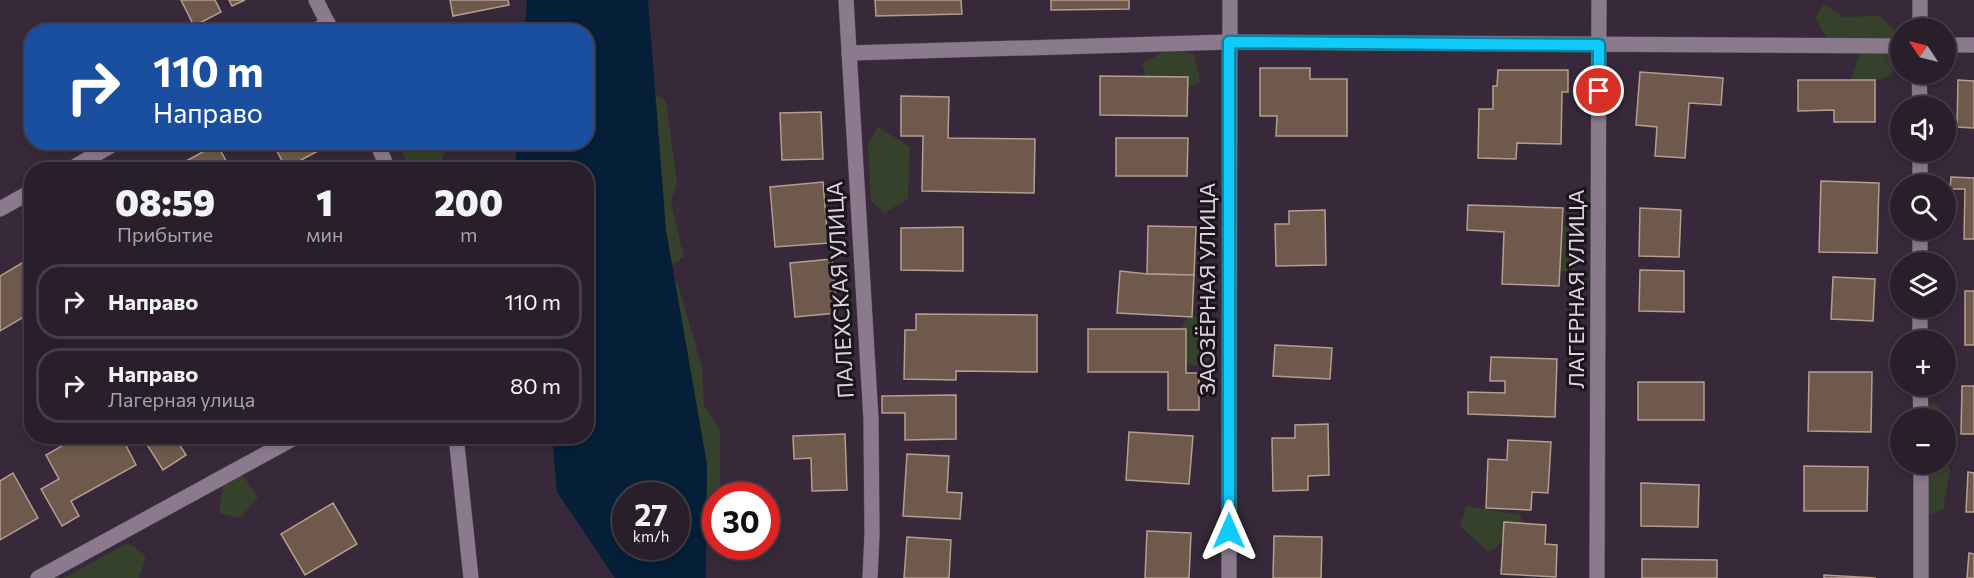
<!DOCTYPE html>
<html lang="ru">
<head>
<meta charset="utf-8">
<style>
  :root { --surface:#291f2b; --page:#312733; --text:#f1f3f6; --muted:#a5a2a9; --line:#453d47 }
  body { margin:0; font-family:Commissioner,sans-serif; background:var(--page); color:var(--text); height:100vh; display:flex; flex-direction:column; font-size:22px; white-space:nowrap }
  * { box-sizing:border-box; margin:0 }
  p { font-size:20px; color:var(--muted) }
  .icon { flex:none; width:33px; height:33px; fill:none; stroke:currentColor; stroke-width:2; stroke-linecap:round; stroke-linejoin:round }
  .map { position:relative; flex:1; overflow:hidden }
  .drawer { position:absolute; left:24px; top:162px; width:570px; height:282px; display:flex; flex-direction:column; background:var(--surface); border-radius:24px; box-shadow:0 3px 9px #0003,0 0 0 2px var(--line) }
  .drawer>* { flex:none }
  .top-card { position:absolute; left:24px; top:24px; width:570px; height:126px; border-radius:24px; box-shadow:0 3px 9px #0003,0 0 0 2px var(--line); background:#1a4fa0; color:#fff; overflow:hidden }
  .needle { width:39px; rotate:305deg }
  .controls { position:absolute; left:1890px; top:18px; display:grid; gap:12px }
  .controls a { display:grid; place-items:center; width:66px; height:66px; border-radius:50%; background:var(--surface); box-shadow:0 3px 9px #0003,0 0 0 2px var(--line); font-size:30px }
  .speed { position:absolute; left:612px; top:482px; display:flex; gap:12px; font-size:30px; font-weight:700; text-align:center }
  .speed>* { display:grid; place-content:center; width:78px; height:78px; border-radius:50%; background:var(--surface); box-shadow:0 3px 9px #0003,0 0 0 2px var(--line); line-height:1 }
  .speed small { font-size:15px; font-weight:400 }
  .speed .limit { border:9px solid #d22; background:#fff; color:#111 }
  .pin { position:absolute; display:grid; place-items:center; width:51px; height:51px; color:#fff; margin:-26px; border:3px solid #fff; border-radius:50%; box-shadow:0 2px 6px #0007 }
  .me { position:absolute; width:66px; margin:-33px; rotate:0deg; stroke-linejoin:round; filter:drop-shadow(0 0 4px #0008) }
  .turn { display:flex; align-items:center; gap:21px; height:126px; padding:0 30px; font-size:27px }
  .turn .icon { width:78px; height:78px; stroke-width:2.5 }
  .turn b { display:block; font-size:42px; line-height:51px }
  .eta { display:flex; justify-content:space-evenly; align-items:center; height:102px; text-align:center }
  .eta b { font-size:36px; font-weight:800; line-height:42px }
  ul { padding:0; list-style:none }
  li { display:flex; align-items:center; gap:18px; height:75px; margin:0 12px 9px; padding:0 18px; border:3px solid var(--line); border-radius:24px }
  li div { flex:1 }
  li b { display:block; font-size:22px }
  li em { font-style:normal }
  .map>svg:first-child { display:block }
  .green { fill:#36412b }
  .water { fill:#041f37; fill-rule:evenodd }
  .building { fill:#6e594c; stroke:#b59e8e; stroke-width:1.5 }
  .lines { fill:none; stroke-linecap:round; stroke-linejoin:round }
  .minor-casing { stroke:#534755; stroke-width:16 }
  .minor { stroke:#8b7a8e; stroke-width:15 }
  .route-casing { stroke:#0a83a2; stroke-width:15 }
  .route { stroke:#10cafa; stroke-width:10 }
  .labels { text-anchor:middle; stroke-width:6; stroke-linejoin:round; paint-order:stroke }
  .street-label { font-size:22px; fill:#dcd2dd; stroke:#1a141b }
</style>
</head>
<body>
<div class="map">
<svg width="1974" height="578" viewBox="0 0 1974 578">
  <rect width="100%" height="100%" fill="#372939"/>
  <g class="green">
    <path d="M 1824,4 L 1843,17 L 1880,16 L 1897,33 L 1892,75 L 1867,84 L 1851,80 L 1861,48 L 1827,38 L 1815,18 Z"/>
    <path d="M 1170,48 L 1194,54 L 1200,81 L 1181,92 L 1147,81 L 1142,64 Z"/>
    <path d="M 640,83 L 666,101 L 677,182 L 671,203 L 684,257 L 666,268 Z"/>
    <path d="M 878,127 L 910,147 L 908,198 L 885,213 L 871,201 L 868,143 Z"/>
    <path d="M 397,143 L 448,143 L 438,170 L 412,169 Z"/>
    <path d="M 1568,223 L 1575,271 L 1547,272 L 1541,247 Z"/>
    <path d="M 677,281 L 702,368 L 704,405 L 720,430 L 720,495 L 716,495 L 715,522 L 702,528 L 661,289 Z"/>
    <path d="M 1189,316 L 1205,317 L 1218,344 L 1204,368 L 1181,362 L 1173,338 Z"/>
    <path d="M 1934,403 L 1950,418 L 1946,430 L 1946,418 L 1917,418 L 1916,414 Z"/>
    <path d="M 1946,458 L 1950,470 L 1943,509 L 1929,515 L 1915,500 L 1926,464 L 1946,464 Z"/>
    <path d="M 242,474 L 258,498 L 240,518 L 219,513 L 223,485 Z"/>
    <path d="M 1466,506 L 1522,515 L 1520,530 L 1489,552 L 1460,526 Z"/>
    <path d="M 128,543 L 146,556 L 139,578 L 64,578 Z"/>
  </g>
  <path class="water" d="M 527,0 L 648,0 L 666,230 L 707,464 L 706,578 L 615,578 L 557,492 L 552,437 L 586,436 L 586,170 L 515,169 L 517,143 L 586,142 L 586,32 L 525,31 ZM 626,495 L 676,495 L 676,546 L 626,546 Z"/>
  <g class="building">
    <path d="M 181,0 L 215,0 L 221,12 L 194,26 Z"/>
    <path d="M 229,0 L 245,0 L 232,6 Z"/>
    <path d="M 450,0 L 508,0 L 509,5 L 453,16 Z"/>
    <path d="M 875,0 L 961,0 L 962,14 L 876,16 Z"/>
    <path d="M 1051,0 L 1129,0 L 1129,9 L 1051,10 Z"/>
    <path d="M 32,64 L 32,79 L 25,68 Z"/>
    <path d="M 1260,68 L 1310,68 L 1310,79 L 1347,79 L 1347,136 L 1276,136 L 1277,116 L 1260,116 Z"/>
    <path d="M 1498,70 L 1568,70 L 1568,92 L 1562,92 L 1561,144 L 1517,143 L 1516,159 L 1478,158 L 1479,109 L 1493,109 L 1493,86 L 1497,86 Z"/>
    <path d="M 1640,72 L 1723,78 L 1721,105 L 1689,103 L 1685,158 L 1655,156 L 1657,127 L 1636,125 Z"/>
    <path d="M 1100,76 L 1188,77 L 1187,116 L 1100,115 Z"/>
    <path d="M 1798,80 L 1875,80 L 1875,122 L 1834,122 L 1834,110 L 1798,111 Z"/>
    <path d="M 1958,80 L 1974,81 L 1974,128 L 1957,127 Z"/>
    <path d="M 901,96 L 949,97 L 948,138 L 1035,139 L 1034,193 L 922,191 L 923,136 L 901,136 Z"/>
    <path d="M 821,112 L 823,159 L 782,160 L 780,113 Z"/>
    <path d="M 1116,138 L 1188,138 L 1187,176 L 1116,176 Z"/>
    <path d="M 272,142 L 335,142 L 286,168 Z"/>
    <path d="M 217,144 L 231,170 L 170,170 Z"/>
    <path d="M 1951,177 L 1974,178 L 1974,239 L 1964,239 L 1965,189 L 1950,189 Z"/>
    <path d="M 1821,181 L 1879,183 L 1877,253 L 1819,252 Z"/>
    <path d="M 823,182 L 828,243 L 775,247 L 770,187 Z"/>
    <path d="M 1468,205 L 1563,208 L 1559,286 L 1502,284 L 1504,232 L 1467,230 Z"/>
    <path d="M 1640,208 L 1681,210 L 1679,257 L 1639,256 Z"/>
    <path d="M 1325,210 L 1326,265 L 1276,266 L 1275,224 L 1289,224 L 1289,211 Z"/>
    <path d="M 1148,226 L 1196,227 L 1194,275 L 1147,274 Z"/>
    <path d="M 963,227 L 963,271 L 901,270 L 901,228 Z"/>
    <path d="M 32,257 L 32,312 L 0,331 L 0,276 Z"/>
    <path d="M 832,259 L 837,313 L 795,317 L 790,263 Z"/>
    <path d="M 1640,270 L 1684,271 L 1684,312 L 1639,311 Z"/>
    <path d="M 1120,271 L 1147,274 L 1194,275 L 1192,317 L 1117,313 Z"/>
    <path d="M 1833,277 L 1875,279 L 1873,321 L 1831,319 Z"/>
    <rect x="1965" y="291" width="9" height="54"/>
    <path d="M 916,314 L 1037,315 L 1037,372 L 956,371 L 956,380 L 904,379 L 905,330 L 916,330 Z"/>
    <path d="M 1088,329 L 1186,329 L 1186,373 L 1199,373 L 1199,410 L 1168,410 L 1168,372 L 1088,372 Z"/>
    <path d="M 1275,345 L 1332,348 L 1330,379 L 1273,376 Z"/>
    <path d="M 1491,357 L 1557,359 L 1555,417 L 1468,414 L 1468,392 L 1505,393 L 1505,381 L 1490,381 Z"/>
    <path d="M 1809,372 L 1872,372 L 1871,432 L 1808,431 Z"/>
    <rect x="1638" y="382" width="66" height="38"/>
    <path d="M 1962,386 L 1974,386 L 1974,434 L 1961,434 Z"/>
    <path d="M 956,395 L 956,439 L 905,440 L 905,413 L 882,413 L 882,396 Z"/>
    <path d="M 1328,424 L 1329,475 L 1308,476 L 1308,490 L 1273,491 L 1272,438 L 1295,438 L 1295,425 Z"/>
    <path d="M 1129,432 L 1193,436 L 1189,484 L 1126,480 Z"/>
    <path d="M 845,434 L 847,490 L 812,491 L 811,458 L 794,459 L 793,436 Z"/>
    <path d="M 79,436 L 121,436 L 136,465 L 71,501 L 79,516 L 62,526 L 41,489 L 59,479 L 46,455 Z"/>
    <path d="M 150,436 L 191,436 L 179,444 L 186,455 L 163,470 L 144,440 Z"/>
    <path d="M 1508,440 L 1551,442 L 1548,493 L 1532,492 L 1531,510 L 1486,508 L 1488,459 L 1507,460 Z"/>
    <path d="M 907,454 L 949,456 L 947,492 L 962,493 L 960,519 L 903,516 Z"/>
    <path d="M 1804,466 L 1868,467 L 1867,511 L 1804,511 Z"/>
    <path d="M 1968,472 L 1974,473 L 1974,512 L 1966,512 Z"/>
    <path d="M 13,473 L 38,518 L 0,540 L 0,481 Z"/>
    <path d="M 1641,483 L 1699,485 L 1698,527 L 1641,526 Z"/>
    <path d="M 333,503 L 357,544 L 305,575 L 281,534 Z"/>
    <path d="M 1504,522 L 1546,525 L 1545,544 L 1557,545 L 1556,577 L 1501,574 Z"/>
    <path d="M 1147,531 L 1191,533 L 1189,578 L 1145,578 Z"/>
    <path d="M 1274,536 L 1322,537 L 1321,578 L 1273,578 Z"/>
    <path d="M 907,537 L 951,540 L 949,578 L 904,578 Z"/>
    <path d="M 1969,553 L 1974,554 L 1974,578 L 1967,578 Z"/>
    <path d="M 1642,559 L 1717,560 L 1717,578 L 1642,578 Z"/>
    <path d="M 1824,575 L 1876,578 L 1824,578 Z"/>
  </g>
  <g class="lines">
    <g class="minor-casing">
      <g id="minor">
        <path d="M 316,0 L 332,32"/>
        <path d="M 846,0 L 871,419 L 872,534 L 870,578"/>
        <path d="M 1920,28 L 1920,0"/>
        <path d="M 313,32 L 328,23"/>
        <path d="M 1946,45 L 1974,45"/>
        <path d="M 849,53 L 1229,42 L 1900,46"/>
        <path d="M 1919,74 L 1920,106"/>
        <path d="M 377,142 L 388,170"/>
        <path d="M 1920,152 L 1920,184"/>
        <path d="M 69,170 L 117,142"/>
        <path d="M 0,209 L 32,191"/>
        <path d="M 1920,230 L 1920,262"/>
        <path d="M 1920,308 L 1920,340"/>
        <path d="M 1920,386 L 1921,418"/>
        <path d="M 456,436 L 471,578"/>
        <path d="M 1921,464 L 1921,578"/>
        <path d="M 38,578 L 298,436"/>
        <path d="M 1229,578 L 1230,0"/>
        <path d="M 1597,578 L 1599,0"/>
      </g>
    </g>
    <use href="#minor" class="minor"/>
  </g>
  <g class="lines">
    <g class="route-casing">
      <path id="route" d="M 1229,531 L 1229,42 L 1599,45 L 1599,91"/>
    </g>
    <use href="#route" class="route"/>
  </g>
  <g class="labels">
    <g class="street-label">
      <text transform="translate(1207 289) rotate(-90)" y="8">ЗАОЗЁРНАЯ УЛИЦА</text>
      <text transform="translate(1576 289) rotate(-90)" y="8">ЛАГЕРНАЯ УЛИЦА</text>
      <text transform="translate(840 290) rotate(-93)" y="8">ПАЛЕХСКАЯ УЛИЦА</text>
    </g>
  </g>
</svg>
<div class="controls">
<a><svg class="needle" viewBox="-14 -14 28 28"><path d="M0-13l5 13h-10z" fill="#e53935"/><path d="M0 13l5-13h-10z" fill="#a5a2a9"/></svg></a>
<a><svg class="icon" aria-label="sound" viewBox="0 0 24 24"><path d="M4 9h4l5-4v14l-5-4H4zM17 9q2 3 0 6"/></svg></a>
<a><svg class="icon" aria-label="search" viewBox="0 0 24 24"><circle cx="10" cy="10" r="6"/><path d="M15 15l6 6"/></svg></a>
<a><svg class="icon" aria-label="layers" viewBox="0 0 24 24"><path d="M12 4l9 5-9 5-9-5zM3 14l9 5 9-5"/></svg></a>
<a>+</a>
<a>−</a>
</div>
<div class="speed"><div>27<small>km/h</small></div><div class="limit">30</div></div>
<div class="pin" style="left:1599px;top:91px;background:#d93025"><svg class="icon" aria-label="arrive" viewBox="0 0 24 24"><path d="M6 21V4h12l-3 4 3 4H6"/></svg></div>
<svg class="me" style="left:1229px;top:531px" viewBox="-20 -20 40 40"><path d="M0-17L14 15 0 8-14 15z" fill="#10cafa" stroke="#fff" stroke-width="4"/></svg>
<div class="top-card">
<div class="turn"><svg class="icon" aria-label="right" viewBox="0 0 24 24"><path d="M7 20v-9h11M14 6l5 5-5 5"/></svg><div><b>110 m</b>Направо</div></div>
</div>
<section class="drawer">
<div class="eta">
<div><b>08:59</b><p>Прибытие</p></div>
<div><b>1</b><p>мин</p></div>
<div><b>200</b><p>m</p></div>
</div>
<ul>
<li><svg class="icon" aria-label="right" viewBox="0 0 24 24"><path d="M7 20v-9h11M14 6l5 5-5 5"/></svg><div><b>Направо</b></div><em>110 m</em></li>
<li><svg class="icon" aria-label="right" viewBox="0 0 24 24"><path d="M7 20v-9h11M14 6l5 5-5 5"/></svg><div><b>Направо</b><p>Лагерная улица</p></div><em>80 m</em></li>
</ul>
</section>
</div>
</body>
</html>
